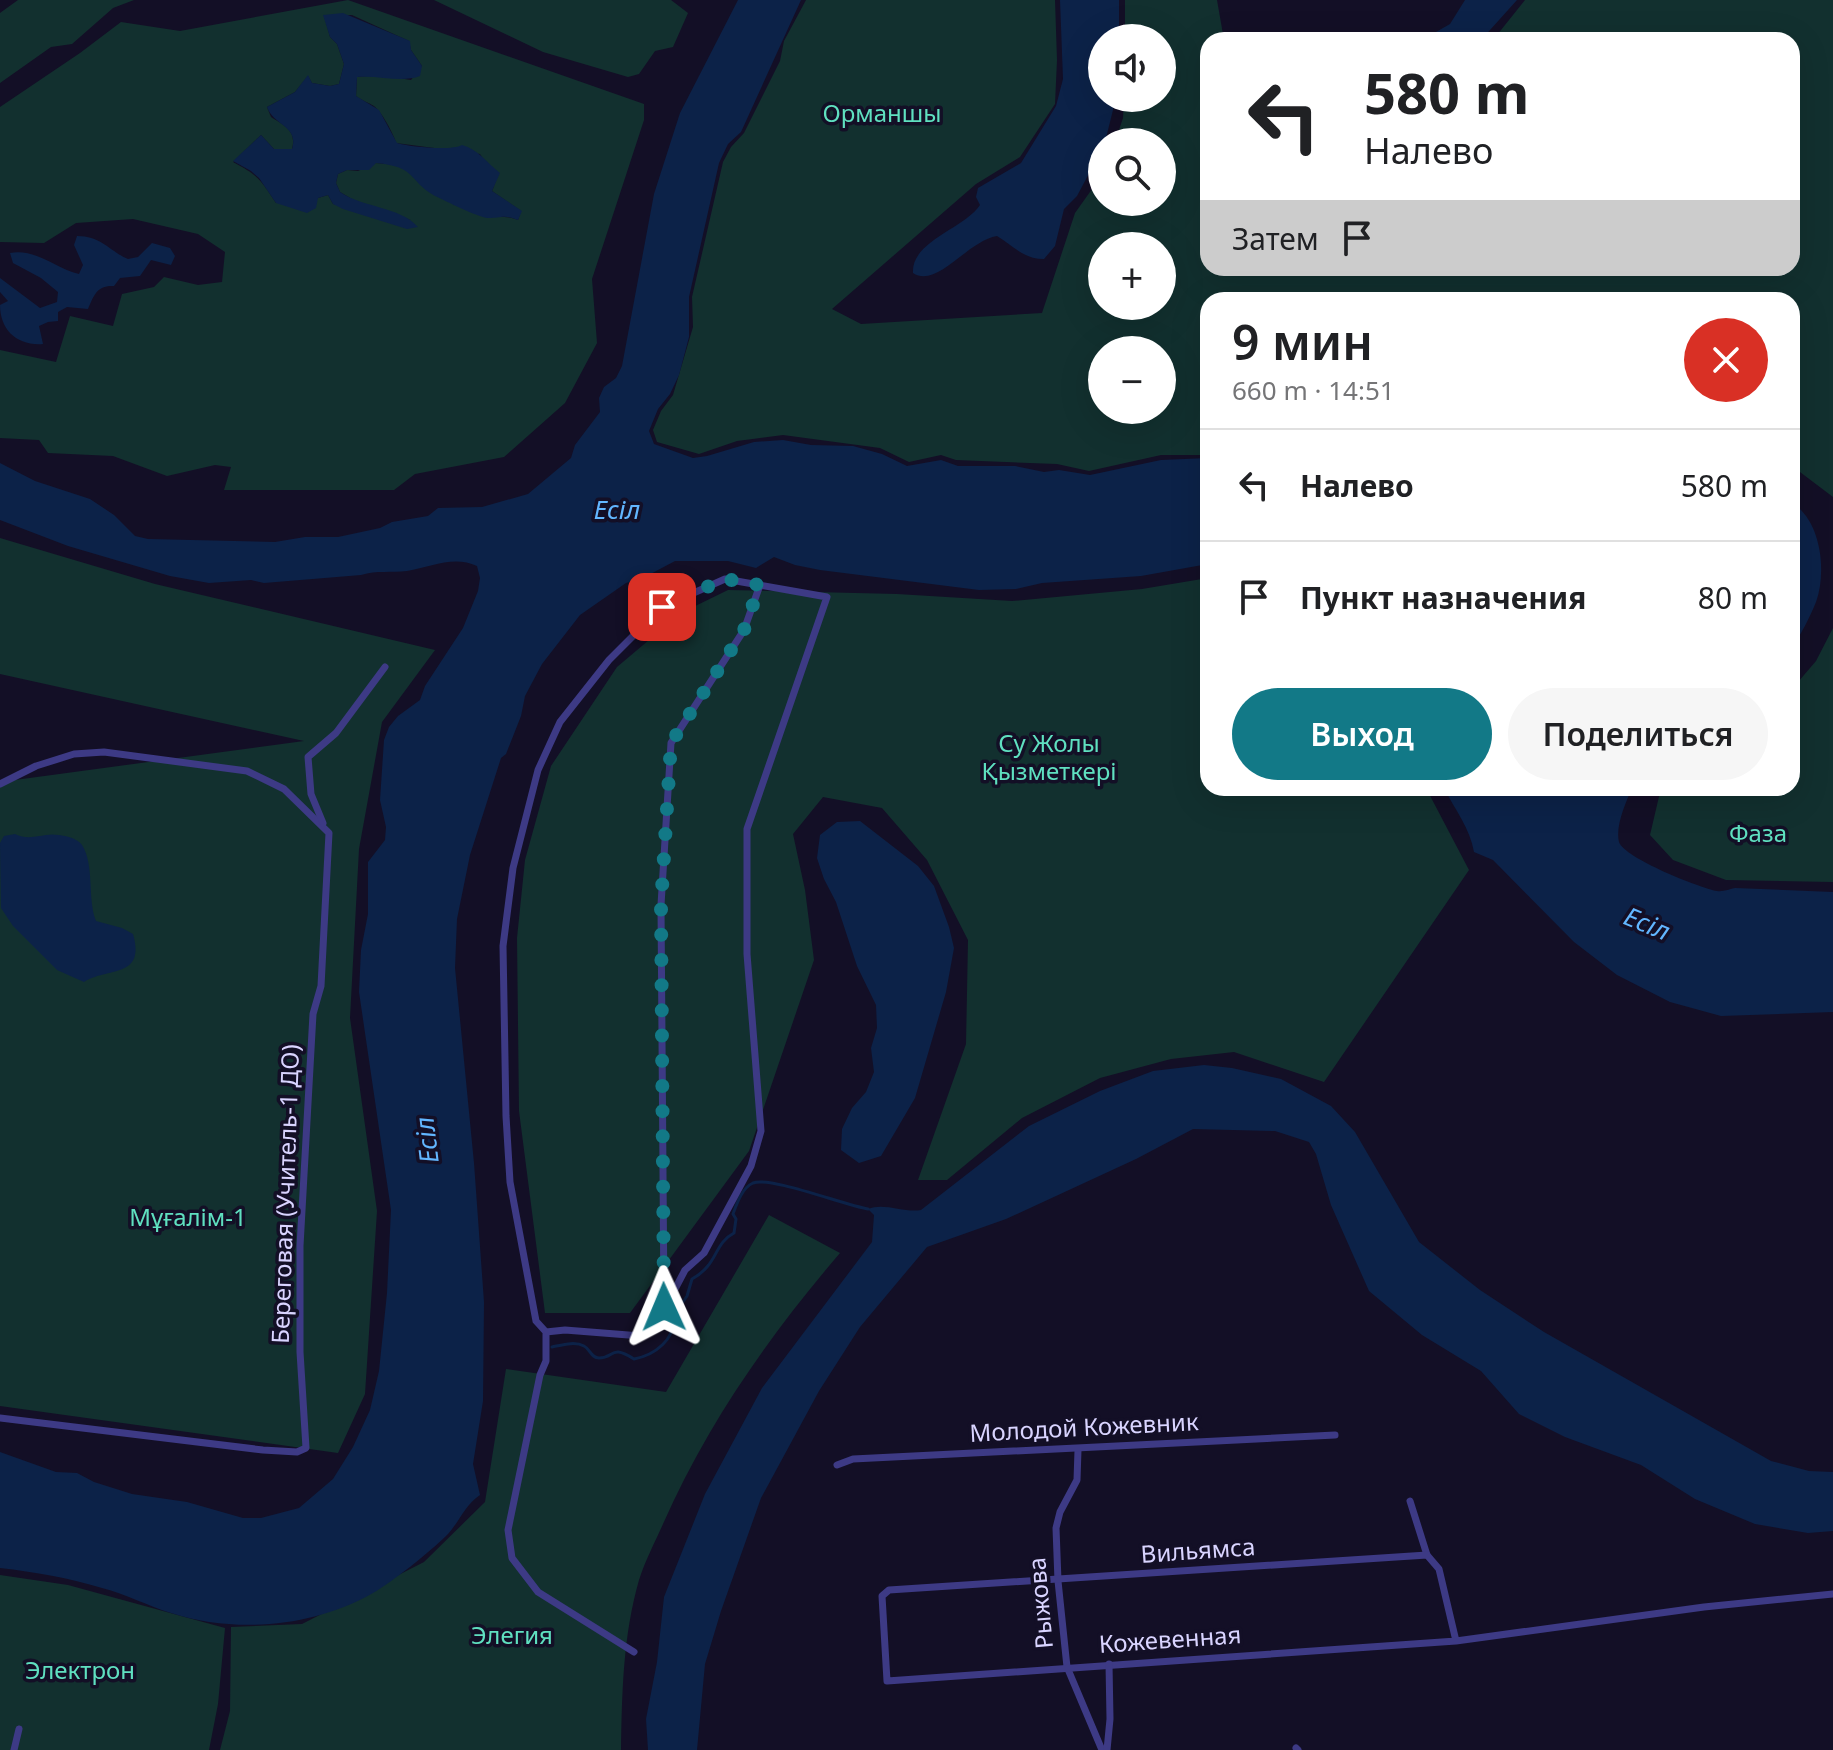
<!DOCTYPE html>
<html lang="ru">
<head>
<meta charset="utf-8">
<style>
  :root { --surface:#fff; --page:#f6f6f6; --text:#202124; --muted:#757577; --line:#e0e0e0; --accent:#127987 }
  body { margin:0; font-family:"Noto Sans",sans-serif; background:var(--page); color:var(--text); height:100vh; display:flex; flex-direction:column; font-size:30px; white-space:nowrap }
  * { box-sizing:border-box; margin:0 }
  p { font-size:26px; color:var(--muted) }
  .icon { flex:none; width:44px; height:44px; fill:none; stroke:currentColor; stroke-width:2; stroke-linecap:round; stroke-linejoin:round }
  .map { position:relative; flex:1; overflow:hidden }
  .details { position:absolute; left:1200px; top:292px; width:600px; height:504px; display:flex; flex-direction:column; background:var(--surface); border-radius:24px; box-shadow:0 8px 32px #0002 }
  .details>* { flex:none }
  .banner { position:absolute; left:1200px; top:32px; width:600px; height:244px; border-radius:24px; box-shadow:0 8px 32px #0002; background:#fff; color:var(--text); overflow:hidden }
  .fabs { position:absolute; left:1088px; top:24px; display:grid; gap:16px }
  .fabs a { display:grid; place-items:center; width:88px; height:88px; border-radius:50%; background:var(--surface); box-shadow:0 8px 32px #0002; font-size:40px }
  .pin { position:absolute; display:grid; place-items:center; width:68px; height:68px; color:#fff; margin:-34px; border-radius:16px; box-shadow:0 4px 12px #0006 }
  .me { position:absolute; width:88px; margin:-44px; rotate:359deg; stroke-linejoin:round; filter:drop-shadow(0 0 6px #0008) }
  .turn { display:flex; align-items:center; gap:28px; height:168px; padding:0 32px; font-size:36px }
  .turn .icon { width:104px; height:104px; stroke-width:2.5 }
  .turn b { display:block; font-size:56px; line-height:68px }
  .then { display:flex; align-items:center; height:76px; padding:0 32px; background:#0003; gap:16px; font-size:30px }
  .round { display:grid; place-items:center; flex:none; width:84px; height:84px; border-radius:42px; background:var(--page) }
  .headline { display:flex; align-items:center; justify-content:space-between; height:136px; padding:0 32px }
  h1 { font-size:48px; font-weight:600; line-height:60px }
  .primary-button { display:flex; gap:16px; margin-top:auto; padding:16px 32px }
  .primary-button a { flex:1; height:92px; border-radius:48px; background:var(--accent); color:#fff; font-size:32px; font-weight:600; line-height:92px; text-align:center }
  .primary-button a+a { background:var(--page); color:var(--text) }
  ul { padding:0; list-style:none }
  li { display:flex; align-items:center; gap:24px; height:112px; padding:0 32px; border-top:2px solid var(--line) }
  li div { flex:1 }
  li b { display:block; font-size:30px }
  li em { font-style:normal }
  .map>svg:first-child { display:block }
  .green { fill:#12302f; fill-rule:evenodd }
  .water { fill:#0c2248 }
  .lines { fill:none; stroke-linecap:round; stroke-linejoin:round }
  .stream { stroke:#0c2248; stroke-width:3 }
  .street { stroke:#3d3a85; stroke-width:7 }
  .route { stroke:#127987; stroke-width:14; stroke-dasharray:0 25.2 }
  .labels { text-anchor:middle; stroke-width:7; stroke-linejoin:round; paint-order:stroke }
  .park-label { font-size:24px; fill:#5fe0c0; stroke:#130f26 }
  .street-label { font-size:24px; fill:#d9d4ff; stroke:#130f26 }
  .water-label { font-size:26px; font-style:italic; fill:#62b6ff; stroke:#130f26 }
</style>
</head>
<body>
<div class="map">
<svg width="1833" height="1750" viewBox="0 0 1833 1750">
  <rect width="100%" height="100%" fill="#130f26"/>
  <g class="green">
    <path d="M 18,0 L 134,0 L 113,8 L 72,44 L 51,47 L 0,83 L 0,13 Z"/>
    <path d="M 348,0 L 644,104 L 644,120 L 592,279 L 597,343 L 565,403 L 504,457 L 415,474 L 394,490 L 224,490 L 231,467 L 215,465 L 167,476 L 113,456 L 48,453 L 39,440 L 0,438 L 0,350 L 56,362 L 70,316 L 113,326 L 122,294 L 154,287 L 164,277 L 198,285 L 222,282 L 225,252 L 198,234 L 133,219 L 76,223 L 44,243 L 0,242 L 0,107 L 80,53 L 121,22 L 180,31 ZM 324,15 L 352,15 L 409,41 L 411,50 L 422,66 L 411,80 L 378,75 L 357,77 L 356,96 C 362,101 368,102 374,106 C 381,111 394,134 396,143 L 480,154 L 485,162 L 499,173 L 492,191 L 521,211 L 518,220 C 504,214 493,219 479,215 L 398,165 L 376,163 L 358,171 L 347,170 L 338,174 L 336,183 L 340,192 L 357,202 L 411,220 L 333,204 L 328,195 L 318,198 L 276,203 C 260,179 259,176 233,162 L 261,135 L 274,149 L 292,149 C 297,131 285,126 271,117 L 267,107 L 295,92 L 308,76 L 312,83 L 330,86 L 339,84 L 344,64 L 337,44 L 330,37 Z"/>
    <path d="M 434,0 L 671,0 L 688,13 L 673,47 L 655,51 L 639,74 L 628,77 L 543,52 Z"/>
    <path d="M 806,0 L 1055,0 L 1057,60 L 1055,104 L 1020,157 L 976,184 L 832,309 L 861,324 L 1042,313 L 1075,213 L 1102,175 L 1102,202 L 1162,202 L 1162,142 L 1115,142 L 1123,118 L 1124,98 L 1162,98 L 1162,38 L 1125,38 L 1125,0 L 1217,0 L 1224,40 L 1208,40 L 1208,268 L 1792,268 L 1792,40 L 1493,40 L 1525,0 L 1833,0 L 1833,497 L 1792,466 L 1792,300 L 1208,300 L 1208,455 L 1161,455 L 1089,471 L 1057,464 L 956,460 L 941,455 L 909,462 L 880,448 L 783,435 L 737,441 L 699,454 L 657,442 L 653,430 L 661,411 L 673,395 L 693,327 L 692,297 L 723,162 L 731,147 L 744,133 L 780,61 L 784,41 ZM 1102,246 L 1162,246 L 1162,306 L 1102,306 ZM 1102,350 L 1162,350 L 1162,410 L 1102,410 Z"/>
    <path d="M 0,538 L 155,584 L 435,650 L 382,722 L 359,849 L 350,1018 L 377,1211 L 365,1394 L 338,1453 L 0,1406 L 0,782 L 304,741 L 0,674 Z"/>
    <path d="M 1208,578 L 1208,788 L 1426,788 L 1469,870 L 1324,1082 L 1234,1052 L 1171,1059 L 1100,1078 L 1022,1118 L 947,1180 L 918,1180 L 966,1044 L 968,940 L 927,860 L 882,808 L 823,797 L 793,834 L 805,890 L 814,960 L 749,1151 L 630,1313 L 545,1313 L 519,1111 L 517,938 L 525,860 L 551,766 L 617,667 L 681,613 L 728,590 L 897,594 L 1012,601 L 1142,589 Z"/>
    <path d="M 1833,628 L 1833,882 L 1726,880 L 1673,860 L 1650,835 L 1661,788 L 1792,788 L 1792,689 L 1816,661 Z"/>
    <path d="M 769,1215 L 840,1253 C 769,1336 707,1424 663,1524 C 655,1542 645,1561 639,1580 C 623,1636 622,1692 621,1750 L 220,1750 L 230,1711 L 231,1627 L 302,1624 L 424,1562 L 485,1502 L 506,1369 L 666,1392 Z"/>
    <path d="M 0,1575 L 68,1585 L 225,1628 L 218,1704 L 209,1750 L 0,1750 Z"/>
  </g>
  <g class="water">
    <path d="M 738,0 L 801,0 L 741,132 L 728,144 L 719,163 L 689,297 L 689,337 L 679,375 L 670,394 L 658,409 L 649,431 L 654,444 L 693,458 L 707,456 L 754,442 L 783,440 L 811,445 L 853,446 L 882,454 L 907,466 L 941,460 L 958,466 L 1015,466 L 1044,472 L 1059,470 L 1090,475 L 1161,460 L 1208,458 L 1208,564 L 1141,576 L 1042,583 L 1016,589 L 979,590 L 820,570 L 795,565 L 774,557 L 756,568 L 728,561 L 675,561 L 643,578 L 626,583 L 580,615 L 542,664 L 525,696 L 521,716 L 506,754 L 501,758 L 470,855 L 457,919 L 455,968 L 474,1163 L 484,1302 L 483,1401 L 473,1464 L 480,1495 C 464,1506 459,1523 446,1536 C 431,1551 391,1583 373,1593 C 313,1627 237,1634 171,1613 C 148,1606 126,1594 102,1588 C 69,1578 35,1572 0,1568 L 0,1452 L 56,1472 L 77,1473 L 94,1482 L 132,1494 L 187,1502 L 243,1518 L 261,1518 L 299,1508 L 333,1479 L 353,1447 L 370,1410 L 379,1371 L 387,1293 L 391,1210 L 359,992 L 361,950 L 368,914 L 368,862 L 385,840 L 386,827 L 380,800 L 384,740 L 389,727 L 398,716 L 420,700 L 425,686 L 463,628 L 478,591 L 480,578 L 477,566 C 454,555 431,567 407,571 C 391,573 377,570 361,575 L 264,583 L 251,580 L 209,583 L 170,576 L 68,546 L 0,520 L 0,463 L 35,481 L 90,499 L 114,515 L 135,536 L 148,539 L 275,542 L 305,537 L 338,537 L 380,528 L 392,522 L 428,516 L 438,508 L 482,507 L 528,494 L 571,458 L 575,445 L 600,412 L 599,398 L 604,387 L 616,378 L 622,366 L 654,194 L 680,113 Z"/>
    <path d="M 1060,0 L 1119,0 L 1119,38 L 1102,38 L 1102,98 L 1116,98 L 1105,142 L 1102,142 L 1102,149 L 1077,196 L 1064,209 L 1055,246 L 1044,259 C 1023,259 1014,246 997,236 C 967,241 937,289 913,273 C 911,241 964,229 980,205 L 976,197 L 978,188 L 1021,163 L 1056,106 L 1063,79 Z"/>
    <path d="M 1465,0 L 1517,0 L 1481,40 L 1422,40 L 1450,24 Z"/>
    <path d="M 343,13 L 410,41 L 411,50 L 422,66 L 420,76 C 402,83 379,75 357,77 L 356,96 L 379,110 L 397,143 C 409,147 452,151 462,145 C 478,149 487,163 500,173 L 492,191 L 522,211 L 518,220 C 504,214 501,218 488,218 C 477,217 446,201 435,196 C 407,180 418,167 376,163 L 369,170 L 347,170 L 338,174 L 336,183 L 340,192 C 363,208 399,206 418,227 L 407,229 L 343,209 L 333,204 L 328,195 L 318,198 L 316,208 L 307,213 L 276,203 L 259,178 L 251,171 L 233,161 L 261,135 L 274,149 L 292,149 C 299,126 274,126 267,107 L 295,92 L 308,75 L 312,83 L 330,86 L 339,84 L 344,64 L 337,44 L 330,37 L 323,15 Z"/>
    <path d="M 77,236 C 102,236 109,251 128,259 L 138,257 L 152,243 L 170,248 L 175,256 L 171,265 L 151,260 L 140,276 L 120,278 L 114,286 C 97,285 94,295 88,309 L 67,307 L 58,312 L 58,321 L 48,322 L 39,326 L 43,344 C 17,346 0,330 0,305 L 8,301 L 0,292 L 0,278 L 40,308 L 57,302 L 58,292 L 41,278 L 13,263 L 10,253 C 36,248 56,269 79,274 L 83,265 L 74,245 Z"/>
    <path d="M 1792,503 C 1821,520 1827,572 1816,602 C 1810,617 1801,634 1792,648 Z"/>
    <path d="M 1444,788 L 1632,788 C 1626,802 1615,826 1619,842 C 1624,858 1700,888 1717,891 C 1723,892 1730,889 1735,888 L 1833,892 L 1833,1012 L 1721,1016 L 1670,1002 L 1617,975 L 1574,942 L 1493,860 L 1474,852 C 1470,828 1455,810 1444,788 Z"/>
    <path d="M 860,821 L 918,866 L 934,886 L 949,927 L 954,948 L 946,992 L 915,1098 L 881,1156 L 859,1163 L 841,1150 L 842,1129 L 852,1108 L 866,1092 L 874,1072 L 871,1048 L 877,1028 L 876,1005 L 857,966 L 836,902 L 824,879 L 817,858 L 820,835 L 837,822 Z"/>
    <path d="M 15,834 C 31,842 42,832 59,835 C 66,836 77,838 82,845 C 95,866 87,898 96,921 L 122,928 L 133,934 C 146,979 107,967 84,982 L 57,970 L 13,926 L 1,908 L 0,843 L 4,836 Z"/>
    <path d="M 1204,1065 L 1232,1068 L 1281,1079 L 1331,1106 L 1355,1132 L 1419,1242 L 1480,1290 L 1544,1332 L 1771,1461 L 1809,1471 L 1833,1472 L 1833,1531 L 1808,1533 L 1755,1524 L 1695,1499 L 1641,1465 L 1565,1437 L 1519,1414 L 1481,1371 L 1422,1335 L 1369,1291 L 1331,1205 L 1316,1154 L 1309,1142 L 1275,1131 L 1193,1129 L 1136,1159 L 1006,1219 L 927,1247 L 860,1327 L 819,1391 L 761,1498 L 721,1611 L 705,1664 L 697,1750 L 648,1750 L 646,1719 L 657,1662 L 664,1597 L 705,1494 L 762,1388 L 872,1242 L 874,1215 L 868,1209 C 884,1202 904,1213 921,1210 L 1029,1126 L 1100,1091 L 1153,1071 Z"/>
  </g>
  <g class="lines">
    <path class="stream" d="M 552,1347 C 562,1345 575,1341 584,1346 C 590,1349 591,1358 599,1358 C 615,1358 610,1344 634,1359 C 655,1355 676,1339 673,1317 L 687,1296 L 692,1279 C 719,1264 713,1244 734,1233 L 736,1219 L 733,1214 C 737,1203 742,1188 753,1183 C 770,1176 844,1205 868,1209"/>
    <g class="street">
      <path d="M 0,784 L 36,766 L 74,754 L 104,752 L 247,771 L 284,789 L 329,833 L 321,986 L 313,1014 L 300,1246 L 300,1352 L 306,1448 L 297,1452 L 263,1450 L 0,1418"/>
      <path d="M 323,823 L 311,794 L 308,757 L 336,733 L 385,667"/>
      <path d="M 664,1305 L 661,905 L 671,743 L 744,630 L 760,585"/>
      <path d="M 546,1332 L 565,1330 L 641,1336 L 655,1327 L 685,1270 L 704,1253 L 751,1166 L 761,1131 L 747,954 L 747,829 L 827,597 L 725,579 L 662,607 L 609,660 L 560,722 L 538,770 L 513,868 L 503,946 L 506,1116 L 510,1182 L 536,1321 L 546,1332 L 546,1361 L 540,1375 L 508,1530 L 512,1558 L 538,1592 L 634,1652"/>
      <path d="M 1078,1450 L 1077,1480 L 1060,1512 L 1056,1528 L 1058,1581 L 1067,1667 L 1102,1750"/>
      <path d="M 837,1465 L 853,1459 L 1335,1435"/>
      <path d="M 1410,1501 L 1427,1555"/>
      <path d="M 1456,1641 L 1439,1569 L 1427,1555 L 889,1590 L 882,1596 L 887,1681 L 1456,1641 L 1704,1607 L 1833,1594"/>
      <path d="M 1296,1748 L 1298,1750"/>
      <path d="M 14,1750 L 19,1729"/>
      <path d="M 1107,1750 L 1110,1719 L 1109,1664"/>
    </g>
  </g>
  <g class="lines">
    <path class="route" d="M 662,607 L 725,579 L 760,585 L 744,630 L 671,743 L 661,905 L 664,1307"/>
  </g>
  <g class="labels">
    <g class="park-label">
      <text x="882" y="122">Орманшы</text>
      <text x="1049" y="752">Су Жолы<tspan x="1049" dy="28">Қызметкері</tspan></text>
      <text x="1758" y="842">Фаза</text>
      <text x="188" y="1226">Мұғалім-1</text>
      <text x="512" y="1644">Элегия</text>
      <text x="80" y="1679">Электрон</text>
    </g>
    <g class="street-label">
      <text transform="translate(286 1194) rotate(-88)" y="8">Береговая (Учитель-1 ДО)</text>
      <text transform="translate(1084 1428) rotate(-3)" y="8">Молодой Кожевник</text>
      <text transform="translate(1198 1551) rotate(-4)" y="8">Вильямса</text>
      <text transform="translate(1041 1603) rotate(-95)" y="8">Рыжова</text>
      <text transform="translate(1170 1640) rotate(-4)" y="8">Кожевенная</text>
    </g>
    <g class="water-label">
      <text x="617" y="519">Есіл</text>
      <text transform="translate(1647 924) rotate(22)" y="9">Есіл</text>
      <text transform="translate(427 1140) rotate(-97)" y="9">Есіл</text>
    </g>
  </g>
</svg>
<div class="fabs">
<a><svg class="icon" aria-label="sound" viewBox="0 0 24 24"><path d="M4 9h4l5-4v14l-5-4H4zM17 9q2 3 0 6"/></svg></a>
<a><svg class="icon" aria-label="search" viewBox="0 0 24 24"><circle cx="10" cy="10" r="6"/><path d="M15 15l6 6"/></svg></a>
<a>+</a>
<a>−</a>
</div>
<div class="pin" style="left:662px;top:607px;background:#d93025"><svg class="icon" aria-label="arrive" viewBox="0 0 24 24"><path d="M6 21V4h12l-3 4 3 4H6"/></svg></div>
<svg class="me" style="left:664px;top:1307px" viewBox="-20 -20 40 40"><path d="M0-17L14 15 0 8-14 15z" fill="#127987" stroke="#fff" stroke-width="4"/></svg>
<div class="banner">
<div class="turn"><svg class="icon" aria-label="left" viewBox="0 0 24 24"><path d="M17 20v-9H6M10 6l-5 5 5 5"/></svg><div><b>580 m</b>Налево</div></div>
<div class="then">Затем<svg class="icon" aria-label="arrive" viewBox="0 0 24 24"><path d="M6 21V4h12l-3 4 3 4H6"/></svg></div>
</div>
<section class="details">
<div class="headline"><div><h1>9 мин</h1><p>660 m · 14:51</p></div><a class="round" style="background:#d93025;color:#fff"><svg class="icon" aria-label="close" viewBox="0 0 24 24"><path d="M6 6l12 12M18 6L6 18"/></svg></a></div>
<ul>
<li><svg class="icon" aria-label="left" viewBox="0 0 24 24"><path d="M17 20v-9H6M10 6l-5 5 5 5"/></svg><div><b>Налево</b></div><em>580 m</em></li>
<li><svg class="icon" aria-label="arrive" viewBox="0 0 24 24"><path d="M6 21V4h12l-3 4 3 4H6"/></svg><div><b>Пункт назначения</b></div><em>80 m</em></li>
</ul>
<div class="primary-button"><a>Выход</a><a>Поделиться</a></div>
</section>
</div>
</body>
</html>
